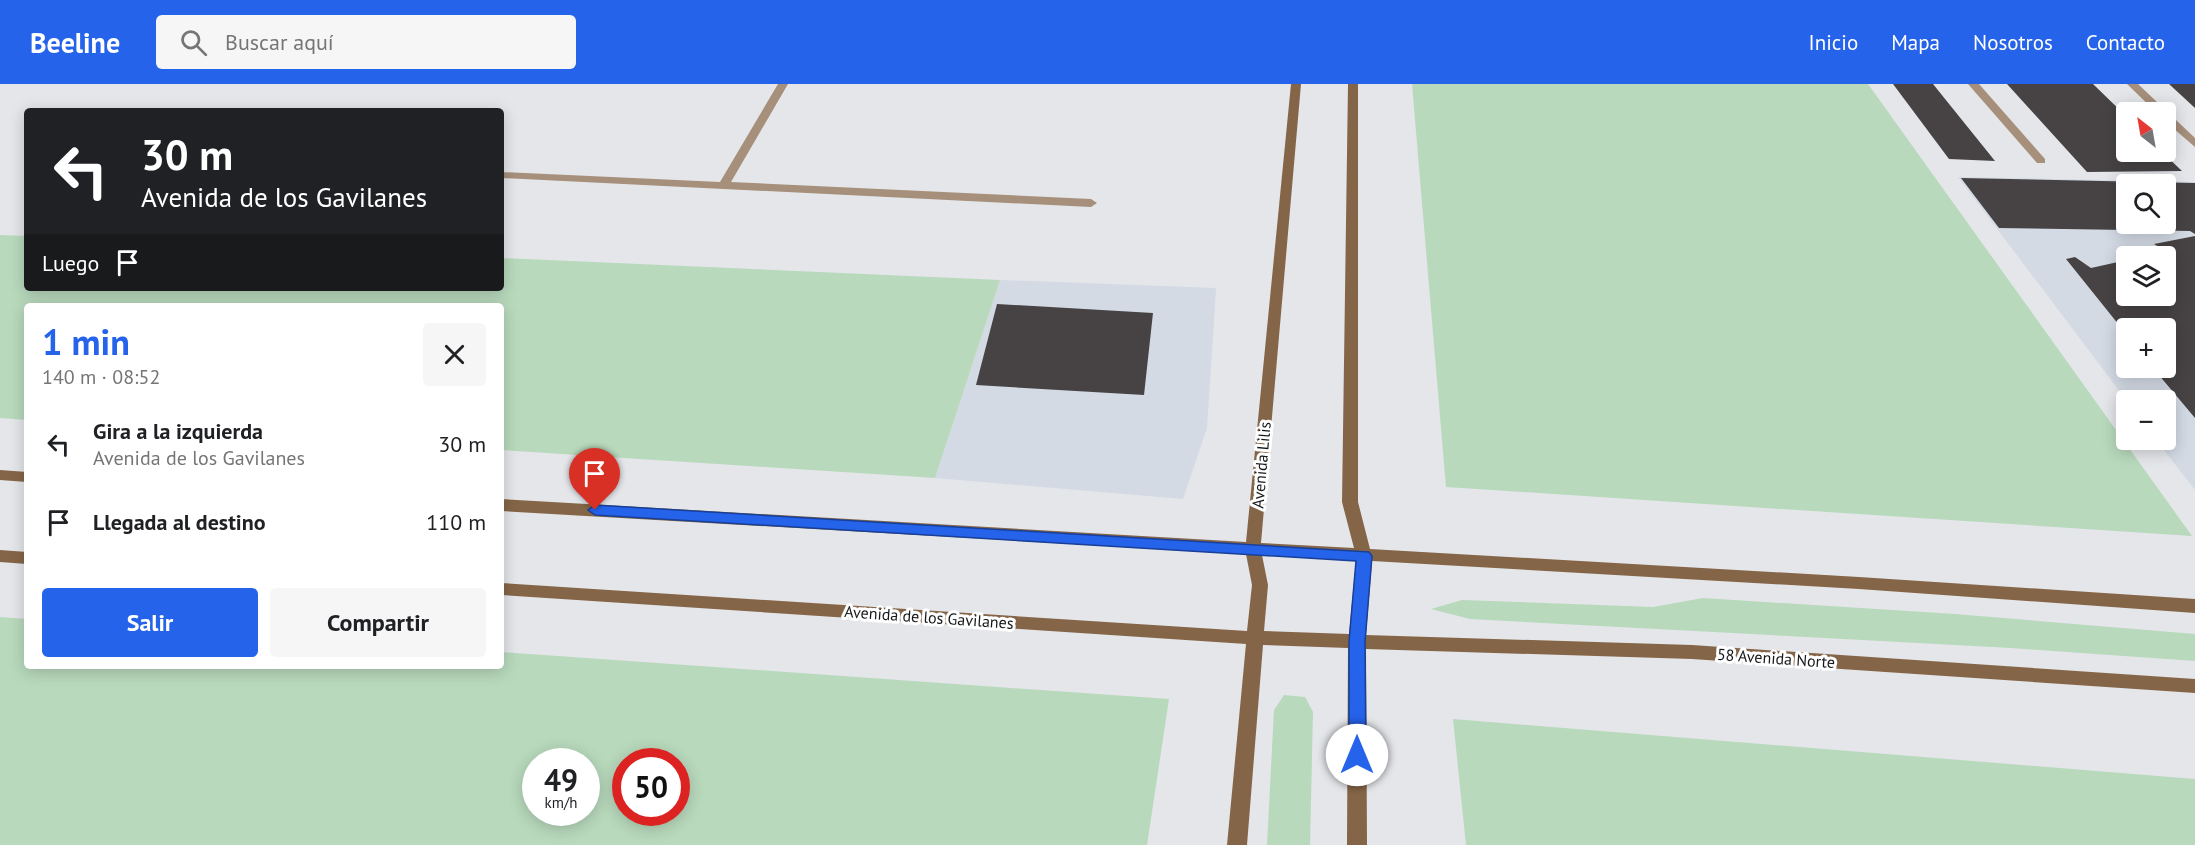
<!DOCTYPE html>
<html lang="es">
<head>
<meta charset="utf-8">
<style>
  :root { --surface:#fff; --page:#f6f6f6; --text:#202124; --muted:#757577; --accent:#2563eb }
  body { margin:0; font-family:"PT Sans",sans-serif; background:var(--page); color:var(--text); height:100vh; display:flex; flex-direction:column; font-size:22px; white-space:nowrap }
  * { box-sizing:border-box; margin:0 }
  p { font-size:20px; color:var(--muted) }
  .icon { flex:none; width:33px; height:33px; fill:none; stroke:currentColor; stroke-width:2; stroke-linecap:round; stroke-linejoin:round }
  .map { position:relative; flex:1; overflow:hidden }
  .sheet { position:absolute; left:24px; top:219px; width:480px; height:366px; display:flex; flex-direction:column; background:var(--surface); border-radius:6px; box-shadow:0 3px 15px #0003 }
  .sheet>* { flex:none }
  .hud { position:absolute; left:24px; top:24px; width:480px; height:183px; border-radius:6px; box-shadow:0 3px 15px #0003; background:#202124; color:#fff; overflow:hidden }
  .needle { width:39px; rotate:329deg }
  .buttons { position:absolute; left:2116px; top:18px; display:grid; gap:12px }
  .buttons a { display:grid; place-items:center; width:60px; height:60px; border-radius:6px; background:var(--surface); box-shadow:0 3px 15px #0003; font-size:30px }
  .speed { position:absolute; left:522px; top:664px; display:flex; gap:12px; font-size:30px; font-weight:700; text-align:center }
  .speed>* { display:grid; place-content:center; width:78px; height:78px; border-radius:50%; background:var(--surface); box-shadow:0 3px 15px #0003; line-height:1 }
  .speed small { font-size:15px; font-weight:400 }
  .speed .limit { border:9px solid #d22; background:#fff; color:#111 }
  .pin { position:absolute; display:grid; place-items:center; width:51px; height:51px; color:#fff; margin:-62px -26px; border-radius:50% 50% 50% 0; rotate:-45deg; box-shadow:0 0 6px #0007 }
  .pin .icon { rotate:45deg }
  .me { position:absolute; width:66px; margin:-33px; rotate:0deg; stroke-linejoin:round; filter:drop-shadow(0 0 4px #0008) }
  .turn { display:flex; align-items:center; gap:21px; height:126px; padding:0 18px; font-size:27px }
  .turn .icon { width:78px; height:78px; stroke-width:2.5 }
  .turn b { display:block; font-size:42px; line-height:51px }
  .then { display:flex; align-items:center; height:57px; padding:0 18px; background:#0003; gap:12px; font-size:22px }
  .round { display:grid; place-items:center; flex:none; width:63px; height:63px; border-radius:6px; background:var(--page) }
  .head { display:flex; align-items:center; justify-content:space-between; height:102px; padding:0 18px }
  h1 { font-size:36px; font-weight:800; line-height:45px; color:var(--accent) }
  .primary-button { display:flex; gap:12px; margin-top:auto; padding:12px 18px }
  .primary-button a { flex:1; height:69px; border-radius:6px; background:var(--accent); color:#fff; font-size:24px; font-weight:800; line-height:69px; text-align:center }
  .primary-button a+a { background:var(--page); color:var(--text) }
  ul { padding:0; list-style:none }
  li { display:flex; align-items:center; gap:18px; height:78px; padding:0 18px }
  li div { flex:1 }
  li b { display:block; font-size:22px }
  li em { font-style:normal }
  header { display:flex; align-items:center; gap:36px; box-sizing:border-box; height:84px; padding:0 30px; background:var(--accent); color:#fff }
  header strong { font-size:28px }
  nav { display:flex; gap:33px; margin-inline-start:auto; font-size:21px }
  .search { width:420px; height:54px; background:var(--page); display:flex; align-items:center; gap:15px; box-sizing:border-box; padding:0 21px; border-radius:6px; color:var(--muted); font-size:22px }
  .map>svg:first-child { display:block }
  .built { fill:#d3dae4; fill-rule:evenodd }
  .green { fill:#b8d9bc; fill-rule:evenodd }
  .building { fill:#474344; fill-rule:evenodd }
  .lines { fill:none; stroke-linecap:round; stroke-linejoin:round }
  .street { fill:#a68f7b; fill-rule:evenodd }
  .secondary { fill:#856547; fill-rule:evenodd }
  .route { fill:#2563eb; stroke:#184099; stroke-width:1.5 }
  .labels { text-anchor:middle; stroke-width:6; stroke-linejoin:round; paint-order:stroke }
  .street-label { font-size:16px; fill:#161718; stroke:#fff }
</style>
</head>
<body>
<header>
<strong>Beeline</strong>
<div class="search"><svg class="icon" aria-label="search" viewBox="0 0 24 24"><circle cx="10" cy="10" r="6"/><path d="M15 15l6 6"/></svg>Buscar aquí</div>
<nav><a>Inicio</a><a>Mapa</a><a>Nosotros</a><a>Contacto</a></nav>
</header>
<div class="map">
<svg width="2195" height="761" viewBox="0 0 2195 761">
  <rect width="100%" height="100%" fill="#e4e6ea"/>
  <g class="built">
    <path d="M 1958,93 L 2195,98 L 2195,406 L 2156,356 L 2166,356 L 2166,316 L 2127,317 ZM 2127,100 L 2166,100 L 2166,140 L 2127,140 ZM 2127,172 L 2166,172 L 2166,212 L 2127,212 ZM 2127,244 L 2166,244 L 2166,284 L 2127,284 Z"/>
    <path d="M 1000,196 L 1216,204 L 1207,344 L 1183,415 L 935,394 Z"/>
  </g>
  <g class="green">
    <path d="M 1412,0 L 1868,0 L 2192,452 L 1446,403 Z"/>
    <path d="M 0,151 L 27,152 L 27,204 L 501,204 L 501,174 L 1000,196 L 935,394 L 501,366 L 501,222 L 27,222 L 27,336 L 0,334 Z"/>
    <path d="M 1703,514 L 1955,530 L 2195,550 L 2195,577 L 2011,564 L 1470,535 L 1431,525 L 1462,516 L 1653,523 Z"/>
    <path d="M 0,533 L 27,535 L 27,582 L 501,582 L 501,568 L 1169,615 L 1147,761 L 0,761 ZM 536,678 L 586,678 L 586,729 L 536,729 ZM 626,678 L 676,678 L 676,729 L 626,729 Z"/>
    <path d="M 1284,611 L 1305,613 L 1313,628 L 1310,761 L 1267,761 L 1274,626 Z"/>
    <path d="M 1453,635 L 2195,695 L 2195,761 L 1466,761 Z"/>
  </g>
  <g class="building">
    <path d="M 1893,0 L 1933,0 L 1995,77 L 1949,75 Z"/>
    <path d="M 2007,0 L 2093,0 L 2127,33 L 2127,68 L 2162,68 L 2182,87 L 2087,88 Z"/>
    <path d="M 2169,0 L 2195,0 L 2195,24 Z"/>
    <path d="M 1961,94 L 2195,99 L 2195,150 L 2190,147 L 1999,144 ZM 2127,100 L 2166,100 L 2166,140 L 2127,140 Z"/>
    <path d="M 2195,152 L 2195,334 L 2153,284 L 2166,284 L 2166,244 L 2127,244 L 2127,251 L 2066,175 L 2075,173 L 2091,184 L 2127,176 L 2127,212 L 2166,212 L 2166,172 L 2151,171 L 2167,168 L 2154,160 Z"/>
    <path d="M 997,220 L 1153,229 L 1144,311 L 976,301 Z"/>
  </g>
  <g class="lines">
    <g class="street">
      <path d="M 778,0 L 788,0 L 731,98 L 1091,115 L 1097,119 L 1091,123 L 501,94 L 501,88 L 720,98 Z"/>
      <path d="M 1968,0 L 1979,0 L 2045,75 L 2045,79 L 2037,79 Z"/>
      <path d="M 2127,0 L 2138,0 L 2195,54 L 2195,63 L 2166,38 L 2166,28 L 2156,28 Z"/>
    </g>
    <g class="secondary">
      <path d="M 1291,0 L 1301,0 L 1261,459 L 1354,464 L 1342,418 L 1348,0 L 1358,0 L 1358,418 L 1370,465 L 1859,493 L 2195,515 L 2195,529 L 1859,505 L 1372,477 L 1366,551 L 1692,561 L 2195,595 L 2195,609 L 1692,575 L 1366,565 L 1367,761 L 1347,761 L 1348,564 L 1263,561 L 1247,761 L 1227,761 L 1246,560 L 501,511 L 501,499 L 1247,547 L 1252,501 L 1246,470 L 501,427 L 501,415 L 1246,458 ZM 1262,471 L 1356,476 L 1349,550 L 1264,547 L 1268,501 Z"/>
      <path d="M 0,386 L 27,388 L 27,398 L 0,396 Z"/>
      <path d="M 0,466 L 27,468 L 27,480 L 0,478 Z"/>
    </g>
  </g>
  <path class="route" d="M 595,421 L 1369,468 L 1372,472 L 1365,558 L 1366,671 L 1363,676 L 1357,678 L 1351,676 L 1349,671 L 1349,558 L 1356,477 L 595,431 L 588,426 Z"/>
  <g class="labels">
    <g class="street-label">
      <text transform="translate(1261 381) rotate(-85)" y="6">Avenida Lilis</text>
      <text transform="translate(929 533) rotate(4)" y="6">Avenida de los Gavilanes</text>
      <text transform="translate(1776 574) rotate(4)" y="6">58 Avenida Norte</text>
    </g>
  </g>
</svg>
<div class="buttons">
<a><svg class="needle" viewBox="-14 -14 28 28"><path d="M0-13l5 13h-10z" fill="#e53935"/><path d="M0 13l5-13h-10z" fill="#757577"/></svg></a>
<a><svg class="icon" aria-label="search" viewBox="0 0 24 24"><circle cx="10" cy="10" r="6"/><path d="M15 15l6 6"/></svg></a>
<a><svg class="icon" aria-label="layers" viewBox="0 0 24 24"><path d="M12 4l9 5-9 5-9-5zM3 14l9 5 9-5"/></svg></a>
<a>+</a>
<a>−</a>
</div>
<div class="speed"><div>49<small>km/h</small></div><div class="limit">50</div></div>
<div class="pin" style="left:595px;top:426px;background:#d93025"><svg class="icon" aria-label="arrive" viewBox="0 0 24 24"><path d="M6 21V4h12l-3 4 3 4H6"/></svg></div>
<svg class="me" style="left:1357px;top:671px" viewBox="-20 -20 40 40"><circle r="19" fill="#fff"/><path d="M0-13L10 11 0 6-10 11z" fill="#2563eb"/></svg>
<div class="hud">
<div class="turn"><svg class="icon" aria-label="left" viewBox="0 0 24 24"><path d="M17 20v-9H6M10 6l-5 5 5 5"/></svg><div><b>30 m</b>Avenida de los Gavilanes</div></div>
<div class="then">Luego<svg class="icon" aria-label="arrive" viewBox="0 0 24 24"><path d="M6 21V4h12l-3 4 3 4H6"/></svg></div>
</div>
<section class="sheet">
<div class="head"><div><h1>1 min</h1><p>140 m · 08:52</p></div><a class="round"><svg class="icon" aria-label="close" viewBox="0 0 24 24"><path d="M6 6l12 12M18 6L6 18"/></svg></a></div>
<ul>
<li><svg class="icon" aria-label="left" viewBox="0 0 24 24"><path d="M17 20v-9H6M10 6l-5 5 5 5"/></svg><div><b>Gira a la izquierda</b><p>Avenida de los Gavilanes</p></div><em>30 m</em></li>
<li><svg class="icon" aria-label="arrive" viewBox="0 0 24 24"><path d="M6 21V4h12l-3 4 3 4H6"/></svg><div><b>Llegada al destino</b></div><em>110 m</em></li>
</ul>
<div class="primary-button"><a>Salir</a><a>Compartir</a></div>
</section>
</div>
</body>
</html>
